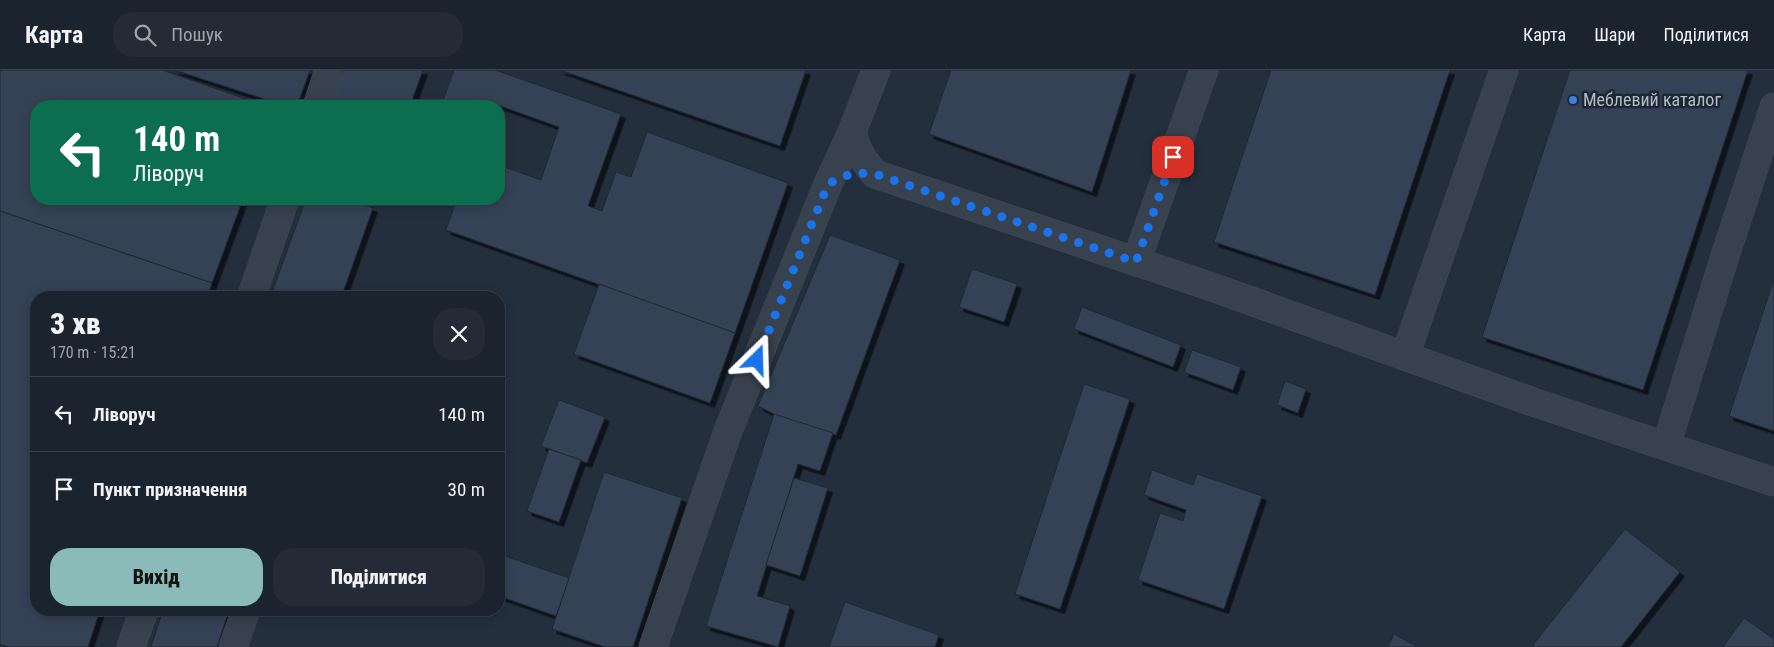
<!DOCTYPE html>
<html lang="uk">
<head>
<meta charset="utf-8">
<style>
  :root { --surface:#1b232e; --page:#242b36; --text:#f1f3f6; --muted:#a0a4aa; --line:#39404a; --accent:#8bbbb9 }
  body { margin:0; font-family:"Roboto Condensed",sans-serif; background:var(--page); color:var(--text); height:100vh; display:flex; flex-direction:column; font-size:19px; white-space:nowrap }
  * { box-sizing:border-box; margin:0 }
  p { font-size:16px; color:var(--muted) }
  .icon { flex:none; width:28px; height:28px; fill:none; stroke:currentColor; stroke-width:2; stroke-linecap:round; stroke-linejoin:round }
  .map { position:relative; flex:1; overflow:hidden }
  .panel { position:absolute; left:30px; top:221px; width:475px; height:325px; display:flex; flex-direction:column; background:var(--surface); border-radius:20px; box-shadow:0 2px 12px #0003,0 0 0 1px var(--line) }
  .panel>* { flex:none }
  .guide { position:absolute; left:30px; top:30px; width:475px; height:105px; border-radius:20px; box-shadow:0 2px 12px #0003,0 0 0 1px var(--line); background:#0b6e4f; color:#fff; overflow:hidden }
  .pin { position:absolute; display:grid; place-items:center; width:42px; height:42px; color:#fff; margin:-21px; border-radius:10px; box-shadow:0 2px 8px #0006 }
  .me { position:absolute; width:55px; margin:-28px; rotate:22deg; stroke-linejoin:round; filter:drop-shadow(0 0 4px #0008) }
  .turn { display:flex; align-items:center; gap:18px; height:105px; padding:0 20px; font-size:22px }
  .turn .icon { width:65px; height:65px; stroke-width:2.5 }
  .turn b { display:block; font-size:35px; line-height:42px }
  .round { display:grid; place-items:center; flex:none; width:52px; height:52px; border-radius:20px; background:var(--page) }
  .head { display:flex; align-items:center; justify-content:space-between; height:85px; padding:0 20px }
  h1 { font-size:30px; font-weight:800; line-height:38px }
  .button { display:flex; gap:10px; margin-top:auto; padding:10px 20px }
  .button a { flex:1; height:58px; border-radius:20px; background:var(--accent); color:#111; font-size:20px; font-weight:800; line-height:58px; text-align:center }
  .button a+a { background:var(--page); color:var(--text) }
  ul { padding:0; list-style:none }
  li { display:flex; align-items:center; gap:15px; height:75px; padding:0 20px; border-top:1px solid var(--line) }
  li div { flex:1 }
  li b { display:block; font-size:19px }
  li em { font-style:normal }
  header { display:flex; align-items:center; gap:30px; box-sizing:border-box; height:70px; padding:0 25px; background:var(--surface); border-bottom:1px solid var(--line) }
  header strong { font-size:24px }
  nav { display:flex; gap:28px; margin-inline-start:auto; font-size:18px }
  .search { width:350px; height:45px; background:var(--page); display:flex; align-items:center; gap:12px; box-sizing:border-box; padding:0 18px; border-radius:20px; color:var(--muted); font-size:19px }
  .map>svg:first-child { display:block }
  .building { fill:#364354; stroke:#1f2835; filter:url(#shadow) }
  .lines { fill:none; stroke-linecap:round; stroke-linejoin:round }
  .minor-casing { stroke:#414a57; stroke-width:29 }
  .minor { stroke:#38414e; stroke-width:28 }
  .route { stroke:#1a73e8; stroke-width:9; stroke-dasharray:0 16.2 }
  .shop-dot { fill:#3f7fe0; stroke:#1d2633; stroke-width:2 }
  .labels { text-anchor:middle; stroke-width:5; stroke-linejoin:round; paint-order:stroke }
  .poi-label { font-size:18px; fill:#b4bcc9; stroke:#1d2633; text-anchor:start }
</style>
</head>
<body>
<header>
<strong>Карта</strong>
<div class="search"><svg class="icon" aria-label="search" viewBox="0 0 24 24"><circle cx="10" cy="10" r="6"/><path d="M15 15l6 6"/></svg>Пошук</div>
<nav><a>Карта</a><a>Шари</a><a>Поділитися</a></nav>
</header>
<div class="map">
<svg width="1774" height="577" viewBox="0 0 1774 577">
  <defs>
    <filter id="shadow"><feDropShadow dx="4.5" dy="4.5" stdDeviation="0" flood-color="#0009"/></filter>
  </defs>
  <rect width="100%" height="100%" fill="#242f3e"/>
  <g class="building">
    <path d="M 0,0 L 162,0 L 266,36 L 36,36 L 36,129 L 243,129 L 212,213 L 0,141 Z"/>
    <path d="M 174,0 L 310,0 L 297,36 L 286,36 Z"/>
    <path d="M 344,0 L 423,0 L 410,36 L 353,36 L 333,29 Z"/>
    <path d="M 454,0 L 495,0 L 621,44 L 588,136 L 602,141 L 616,102 L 631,107 L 647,62 L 788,113 L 735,263 L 446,160 L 457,129 L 499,129 L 499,95 L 541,110 L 559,57 L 481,29 L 478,36 L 441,36 Z"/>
    <path d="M 560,0 L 806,0 L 780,76 Z"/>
    <path d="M 951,0 L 1131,0 L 1092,122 L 929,64 Z"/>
    <path d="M 1271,0 L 1450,0 L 1375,225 L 1214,172 Z"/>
    <path d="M 1570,0 L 1748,0 L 1643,320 L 1482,267 Z"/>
    <path d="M 306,129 L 348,129 L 373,138 L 341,228 L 270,228 Z"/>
    <path d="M 0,141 L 212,213 L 207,228 L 36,228 L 36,540 L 100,540 L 88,577 L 8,577 L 0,574 Z"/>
    <path d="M 830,165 L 900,190 L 836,365 L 774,344 L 758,336 Z"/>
    <path d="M 972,199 L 1017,214 L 1004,252 L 959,237 Z"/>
    <path d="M 1774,209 L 1774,361 L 1729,346 Z"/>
    <path d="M 599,214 L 735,263 L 710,333 L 574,284 Z"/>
    <path d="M 1082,237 L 1181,275 L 1173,297 L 1074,259 Z"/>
    <path d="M 1192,280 L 1241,297 L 1233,320 L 1184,302 Z"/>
    <path d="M 1285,311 L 1306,319 L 1298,343 L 1277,335 Z"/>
    <path d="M 1084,314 L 1130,329 L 1060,539 L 1015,524 Z"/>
    <path d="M 559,330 L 605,347 L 587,393 L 541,376 Z"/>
    <path d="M 774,344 L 833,363 L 820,401 L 798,394 L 757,526 L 790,536 L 778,577 L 706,556 Z"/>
    <path d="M 549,379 L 581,390 L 559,452 L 527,441 Z"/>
    <path d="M 1152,400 L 1193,415 L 1197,404 L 1262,426 L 1224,539 L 1138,510 L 1160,443 L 1183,451 L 1186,440 L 1144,425 Z"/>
    <path d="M 604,402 L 682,428 L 633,577 L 605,577 L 552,559 Z"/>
    <path d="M 794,408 L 828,418 L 800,506 L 766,495 Z"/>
    <path d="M 1625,459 L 1680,502 L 1621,577 L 1535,577 L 1533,575 Z"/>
    <path d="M 499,484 L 569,508 L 556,546 L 499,526 Z"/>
    <path d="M 845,532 L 939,565 L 935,577 L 829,577 Z"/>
    <path d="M 163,540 L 229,540 L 217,577 L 151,577 Z"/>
    <path d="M 1744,548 L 1774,569 L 1774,577 L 1723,577 Z"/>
    <path d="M 1394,564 L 1416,576 L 1415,577 L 1388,577 Z"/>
  </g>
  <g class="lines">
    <g class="minor-casing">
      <g id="minor">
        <path d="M 317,36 L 329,0"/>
        <path d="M 852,62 C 857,81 862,89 875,104 L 1212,217 L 1533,332 L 1774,412"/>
        <path d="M 1136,192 L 1204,0"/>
        <path d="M 251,228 L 285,129"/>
        <path d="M 1405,286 L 1504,0"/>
        <path d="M 1666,376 L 1726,183 L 1774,37"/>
        <path d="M 131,577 L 144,540"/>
        <path d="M 233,577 L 246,540"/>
        <path d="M 653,577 L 728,361 L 828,114 L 852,62 L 876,0"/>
      </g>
    </g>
    <use href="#minor" class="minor"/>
  </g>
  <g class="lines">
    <path class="route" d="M 757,290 L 828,114 C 848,104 852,102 875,104 L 1136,192 L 1173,87"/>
  </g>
  <circle class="shop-dot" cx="1573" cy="30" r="5"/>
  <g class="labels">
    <g class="poi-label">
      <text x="1583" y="36">Меблевий каталог</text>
    </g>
  </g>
</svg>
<div class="pin" style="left:1173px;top:87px;background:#d93025"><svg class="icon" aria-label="arrive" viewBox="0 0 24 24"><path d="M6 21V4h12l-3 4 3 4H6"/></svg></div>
<svg class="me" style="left:757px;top:290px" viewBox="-20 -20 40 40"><path d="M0-17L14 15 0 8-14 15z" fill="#1a73e8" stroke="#fff" stroke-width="4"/></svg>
<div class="guide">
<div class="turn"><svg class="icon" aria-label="left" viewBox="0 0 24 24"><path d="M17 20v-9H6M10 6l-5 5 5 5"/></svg><div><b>140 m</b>Ліворуч</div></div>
</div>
<section class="panel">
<div class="head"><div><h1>3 хв</h1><p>170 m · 15:21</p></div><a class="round"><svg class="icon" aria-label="close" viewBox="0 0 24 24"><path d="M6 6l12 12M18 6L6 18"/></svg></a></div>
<ul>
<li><svg class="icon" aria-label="left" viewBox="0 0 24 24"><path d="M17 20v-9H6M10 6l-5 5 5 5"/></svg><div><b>Ліворуч</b></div><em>140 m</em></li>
<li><svg class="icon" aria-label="arrive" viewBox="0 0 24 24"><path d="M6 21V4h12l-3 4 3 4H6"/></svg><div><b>Пункт призначення</b></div><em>30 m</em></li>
</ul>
<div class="button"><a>Вихід</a><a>Поділитися</a></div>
</section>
</div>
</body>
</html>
